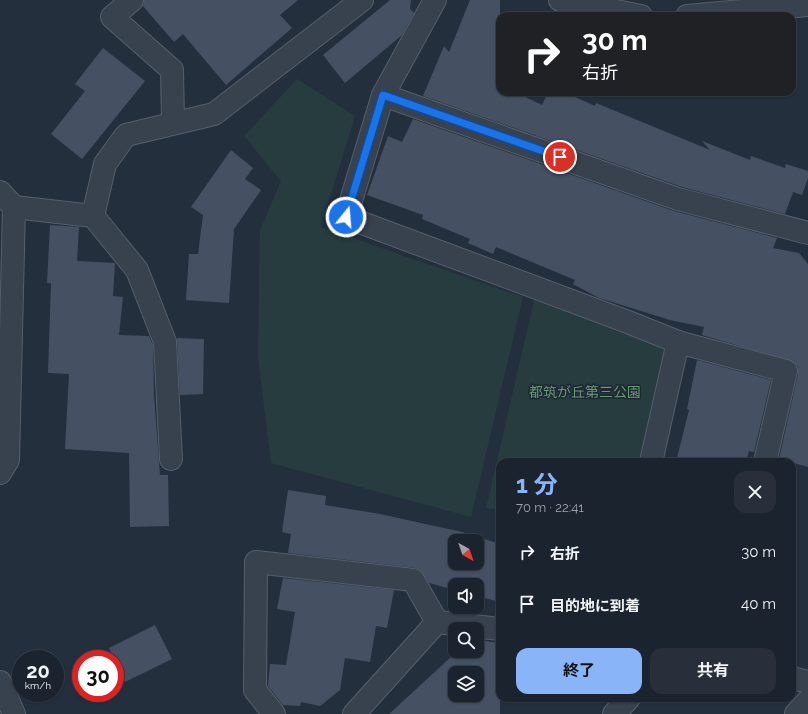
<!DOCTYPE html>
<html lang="ja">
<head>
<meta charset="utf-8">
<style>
  :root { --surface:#1b232e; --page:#282f3a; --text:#f1f3f6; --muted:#a0a4aa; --line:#39404a; --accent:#8ab4f8 }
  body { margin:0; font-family:Raleway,"Noto Sans JP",sans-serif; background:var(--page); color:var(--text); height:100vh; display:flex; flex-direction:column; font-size:15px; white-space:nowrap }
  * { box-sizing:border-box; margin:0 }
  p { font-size:13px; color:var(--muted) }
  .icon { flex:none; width:22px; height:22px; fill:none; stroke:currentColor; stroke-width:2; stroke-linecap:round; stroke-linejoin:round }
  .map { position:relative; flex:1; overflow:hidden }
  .side { position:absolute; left:496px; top:458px; width:300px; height:244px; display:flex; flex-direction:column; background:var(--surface); border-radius:12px; box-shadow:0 1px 3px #0004,0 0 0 1px var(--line) }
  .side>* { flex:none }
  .banner { position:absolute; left:496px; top:12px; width:300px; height:84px; border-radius:12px; box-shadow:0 1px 3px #0004,0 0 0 1px var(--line); background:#202124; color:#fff; overflow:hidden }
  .needle { width:26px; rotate:140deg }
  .controls { position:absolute; left:448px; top:534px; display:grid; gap:8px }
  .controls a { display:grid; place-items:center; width:36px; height:36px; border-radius:8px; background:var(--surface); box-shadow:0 1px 3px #0004,0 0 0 1px var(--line); font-size:20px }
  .speed { position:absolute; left:12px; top:650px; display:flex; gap:8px; font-size:20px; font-weight:700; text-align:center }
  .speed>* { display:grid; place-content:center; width:52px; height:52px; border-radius:50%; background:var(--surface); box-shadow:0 1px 3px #0004,0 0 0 1px var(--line); line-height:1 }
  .speed small { font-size:10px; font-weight:400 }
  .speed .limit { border:6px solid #d22; background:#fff; color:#111 }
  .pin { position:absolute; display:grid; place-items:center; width:34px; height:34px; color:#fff; margin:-17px; border:2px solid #fff; border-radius:50%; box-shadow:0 1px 4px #0007 }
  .me { position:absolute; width:44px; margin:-22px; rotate:17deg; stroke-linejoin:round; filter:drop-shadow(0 0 3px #0008) }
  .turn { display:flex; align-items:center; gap:14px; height:84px; padding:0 20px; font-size:18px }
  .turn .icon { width:52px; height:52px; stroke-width:2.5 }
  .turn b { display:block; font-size:28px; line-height:34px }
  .round { display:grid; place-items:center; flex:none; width:42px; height:42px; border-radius:12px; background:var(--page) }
  .summary { display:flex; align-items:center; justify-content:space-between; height:68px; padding:0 20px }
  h1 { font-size:24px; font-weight:700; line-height:30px; color:var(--accent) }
  .cta { display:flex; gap:8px; margin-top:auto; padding:8px 20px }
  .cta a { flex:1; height:46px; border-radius:12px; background:var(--accent); color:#111; font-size:16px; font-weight:700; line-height:46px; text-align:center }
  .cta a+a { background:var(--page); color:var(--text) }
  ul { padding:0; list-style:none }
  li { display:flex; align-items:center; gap:12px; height:52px; padding:0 20px }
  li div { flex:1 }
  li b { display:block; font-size:15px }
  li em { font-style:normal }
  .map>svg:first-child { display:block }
  .green { fill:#263c3f }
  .building { fill:#455162; fill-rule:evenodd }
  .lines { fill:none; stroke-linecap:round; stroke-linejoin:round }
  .minor-casing { stroke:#565f6c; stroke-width:24 }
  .minor { stroke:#38414e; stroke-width:22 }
  .route-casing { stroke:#114b97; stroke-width:10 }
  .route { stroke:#1a73e8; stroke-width:7 }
  .labels { text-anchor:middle; stroke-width:3; stroke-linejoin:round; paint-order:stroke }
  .park-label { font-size:14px; fill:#6b9a76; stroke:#1d2633 }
</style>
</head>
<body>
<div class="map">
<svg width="808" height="714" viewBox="0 0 808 714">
  <rect width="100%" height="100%" fill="#242f3e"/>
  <g class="green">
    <path d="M 297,79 L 355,116 L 321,227 L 523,297 L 471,517 L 271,463 L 258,356 L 260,230 L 281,181 L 244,136 Z"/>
    <path d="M 535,296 L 668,344 L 641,462 L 500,462 L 500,510 L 486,508 Z"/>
  </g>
  <g class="building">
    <path d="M 144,0 L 298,0 L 280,15 L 292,28 L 226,85 L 183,34 L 174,42 L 143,6 Z"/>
    <path d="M 390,0 L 411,0 L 410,9 L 414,13 L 402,35 L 345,83 L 323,55 Z"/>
    <path d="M 470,0 L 500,0 L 500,92 L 515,92 L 542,105 L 548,92 L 564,92 L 595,106 L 596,103 L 710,150 L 702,141 L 750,160 L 751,156 L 785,168 L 786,164 L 808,171 L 808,178 L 802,195 L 793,192 L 785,214 L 682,187 L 423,96 L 444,46 L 449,52 Z"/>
    <path d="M 103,48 L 145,81 L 82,159 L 51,134 L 85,91 L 75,84 Z"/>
    <path d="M 413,119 L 674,211 L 777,238 L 773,248 L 799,253 L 808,264 L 808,467 L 779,459 L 798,374 L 798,367 L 794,362 L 702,335 L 704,327 L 670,320 L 599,298 L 573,284 L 575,280 L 496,247 L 493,254 L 468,243 L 470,239 L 422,219 L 423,215 L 367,195 L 388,136 L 402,142 Z"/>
    <path d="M 231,150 L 253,168 L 245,179 L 261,190 L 234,229 L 229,303 L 186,300 L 189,254 L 198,254 L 203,215 L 191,207 Z"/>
    <path d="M 50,225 L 79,227 L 77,261 L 115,263 L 113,296 L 123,297 L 119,335 L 149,336 L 153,345 L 154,395 L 160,475 L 168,475 L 169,526 L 130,527 L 129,453 L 65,449 L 69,374 L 48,373 L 51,283 L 47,283 Z"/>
    <path d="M 177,338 L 204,339 L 203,394 L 180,395 Z"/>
    <path d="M 697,360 L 771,380 L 754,452 L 749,451 L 746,462 L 676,462 L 689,410 L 687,409 Z"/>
    <path d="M 288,490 L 326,496 L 325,505 L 380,514 L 462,532 L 500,544 L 500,602 L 477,596 L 477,585 L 455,585 L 455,590 L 429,583 L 420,570 L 415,568 L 288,553 L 291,534 L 282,532 ZM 455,541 L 477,541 L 477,563 L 455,563 Z"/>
    <path d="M 283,578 L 394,590 L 387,628 L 376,626 L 370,662 L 345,658 L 340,690 L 320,706 L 301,702 L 300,706 L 283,705 L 268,686 L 270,664 L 286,665 L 295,612 L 277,609 Z"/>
    <path d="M 155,625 L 172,659 L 125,682 L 109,648 Z"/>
    <path d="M 452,637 L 455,637 L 455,651 L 477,651 L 477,640 L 500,643 L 500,714 L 389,714 L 451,657 ZM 455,673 L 477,673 L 477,695 L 455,695 Z"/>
  </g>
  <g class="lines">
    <g class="minor-casing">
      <g id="minor">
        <path d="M 132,0 L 112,17 L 172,70 L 173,123"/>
        <path d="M 435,0 L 383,95 L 346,217 L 628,322 L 678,342 L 786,371 L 765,462"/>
        <path d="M 560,0 L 641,16"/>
        <path d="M 687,16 L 808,5"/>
        <path d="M 383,95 L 678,199 L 808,233"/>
        <path d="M 0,192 L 14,207 L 8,460 L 0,473"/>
        <path d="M 14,207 L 93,216 L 137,270 L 165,342 L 171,459"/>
        <path d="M 93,216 L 105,164 L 126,135 L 214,114 L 362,0"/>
        <path d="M 651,462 L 678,342"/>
        <path d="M 792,678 L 808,682"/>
        <path d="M 0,682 L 14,714"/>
        <path d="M 274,714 L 255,690 L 256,562 L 413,580 L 437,622"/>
        <path d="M 354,714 L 437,622 L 500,629"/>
        <path d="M 614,714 L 629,698"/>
        <path d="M 796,714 L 808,701"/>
      </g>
    </g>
    <use href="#minor" class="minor"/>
  </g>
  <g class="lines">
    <g class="route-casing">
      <path id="route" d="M 346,217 L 383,95 L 560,157"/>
    </g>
    <use href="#route" class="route"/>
  </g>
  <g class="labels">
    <g class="park-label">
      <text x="585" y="397">都筑が丘第三公園</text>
    </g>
  </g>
</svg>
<div class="controls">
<a><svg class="needle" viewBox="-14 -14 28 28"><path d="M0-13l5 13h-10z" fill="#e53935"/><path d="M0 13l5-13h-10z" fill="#a0a4aa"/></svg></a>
<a><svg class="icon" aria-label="sound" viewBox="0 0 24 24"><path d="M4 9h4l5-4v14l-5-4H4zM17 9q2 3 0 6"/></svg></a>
<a><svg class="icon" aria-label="search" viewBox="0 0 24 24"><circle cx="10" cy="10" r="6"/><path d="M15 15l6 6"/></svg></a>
<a><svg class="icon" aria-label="layers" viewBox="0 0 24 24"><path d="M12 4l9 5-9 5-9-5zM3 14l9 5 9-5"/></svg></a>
</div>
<div class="speed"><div>20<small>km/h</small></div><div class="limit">30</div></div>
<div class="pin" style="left:560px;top:157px;background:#d93025"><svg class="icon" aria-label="arrive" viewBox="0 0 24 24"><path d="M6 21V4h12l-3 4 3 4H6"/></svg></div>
<svg class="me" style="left:346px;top:217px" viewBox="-20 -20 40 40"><circle r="17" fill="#1a73e8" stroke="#fff" stroke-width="3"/><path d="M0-11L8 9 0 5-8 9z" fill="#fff"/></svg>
<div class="banner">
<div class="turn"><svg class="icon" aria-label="right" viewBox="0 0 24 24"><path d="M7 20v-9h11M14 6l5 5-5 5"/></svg><div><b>30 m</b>右折</div></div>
</div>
<section class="side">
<div class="summary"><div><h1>1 分</h1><p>70 m · 22:41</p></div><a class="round"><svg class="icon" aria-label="close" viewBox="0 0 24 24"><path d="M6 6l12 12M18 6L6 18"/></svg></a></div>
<ul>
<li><svg class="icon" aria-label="right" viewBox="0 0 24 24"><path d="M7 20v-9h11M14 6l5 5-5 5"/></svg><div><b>右折</b></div><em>30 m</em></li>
<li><svg class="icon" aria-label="arrive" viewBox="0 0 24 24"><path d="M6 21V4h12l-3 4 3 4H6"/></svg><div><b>目的地に到着</b></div><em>40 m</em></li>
</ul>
<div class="cta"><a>終了</a><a>共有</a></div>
</section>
</div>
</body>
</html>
